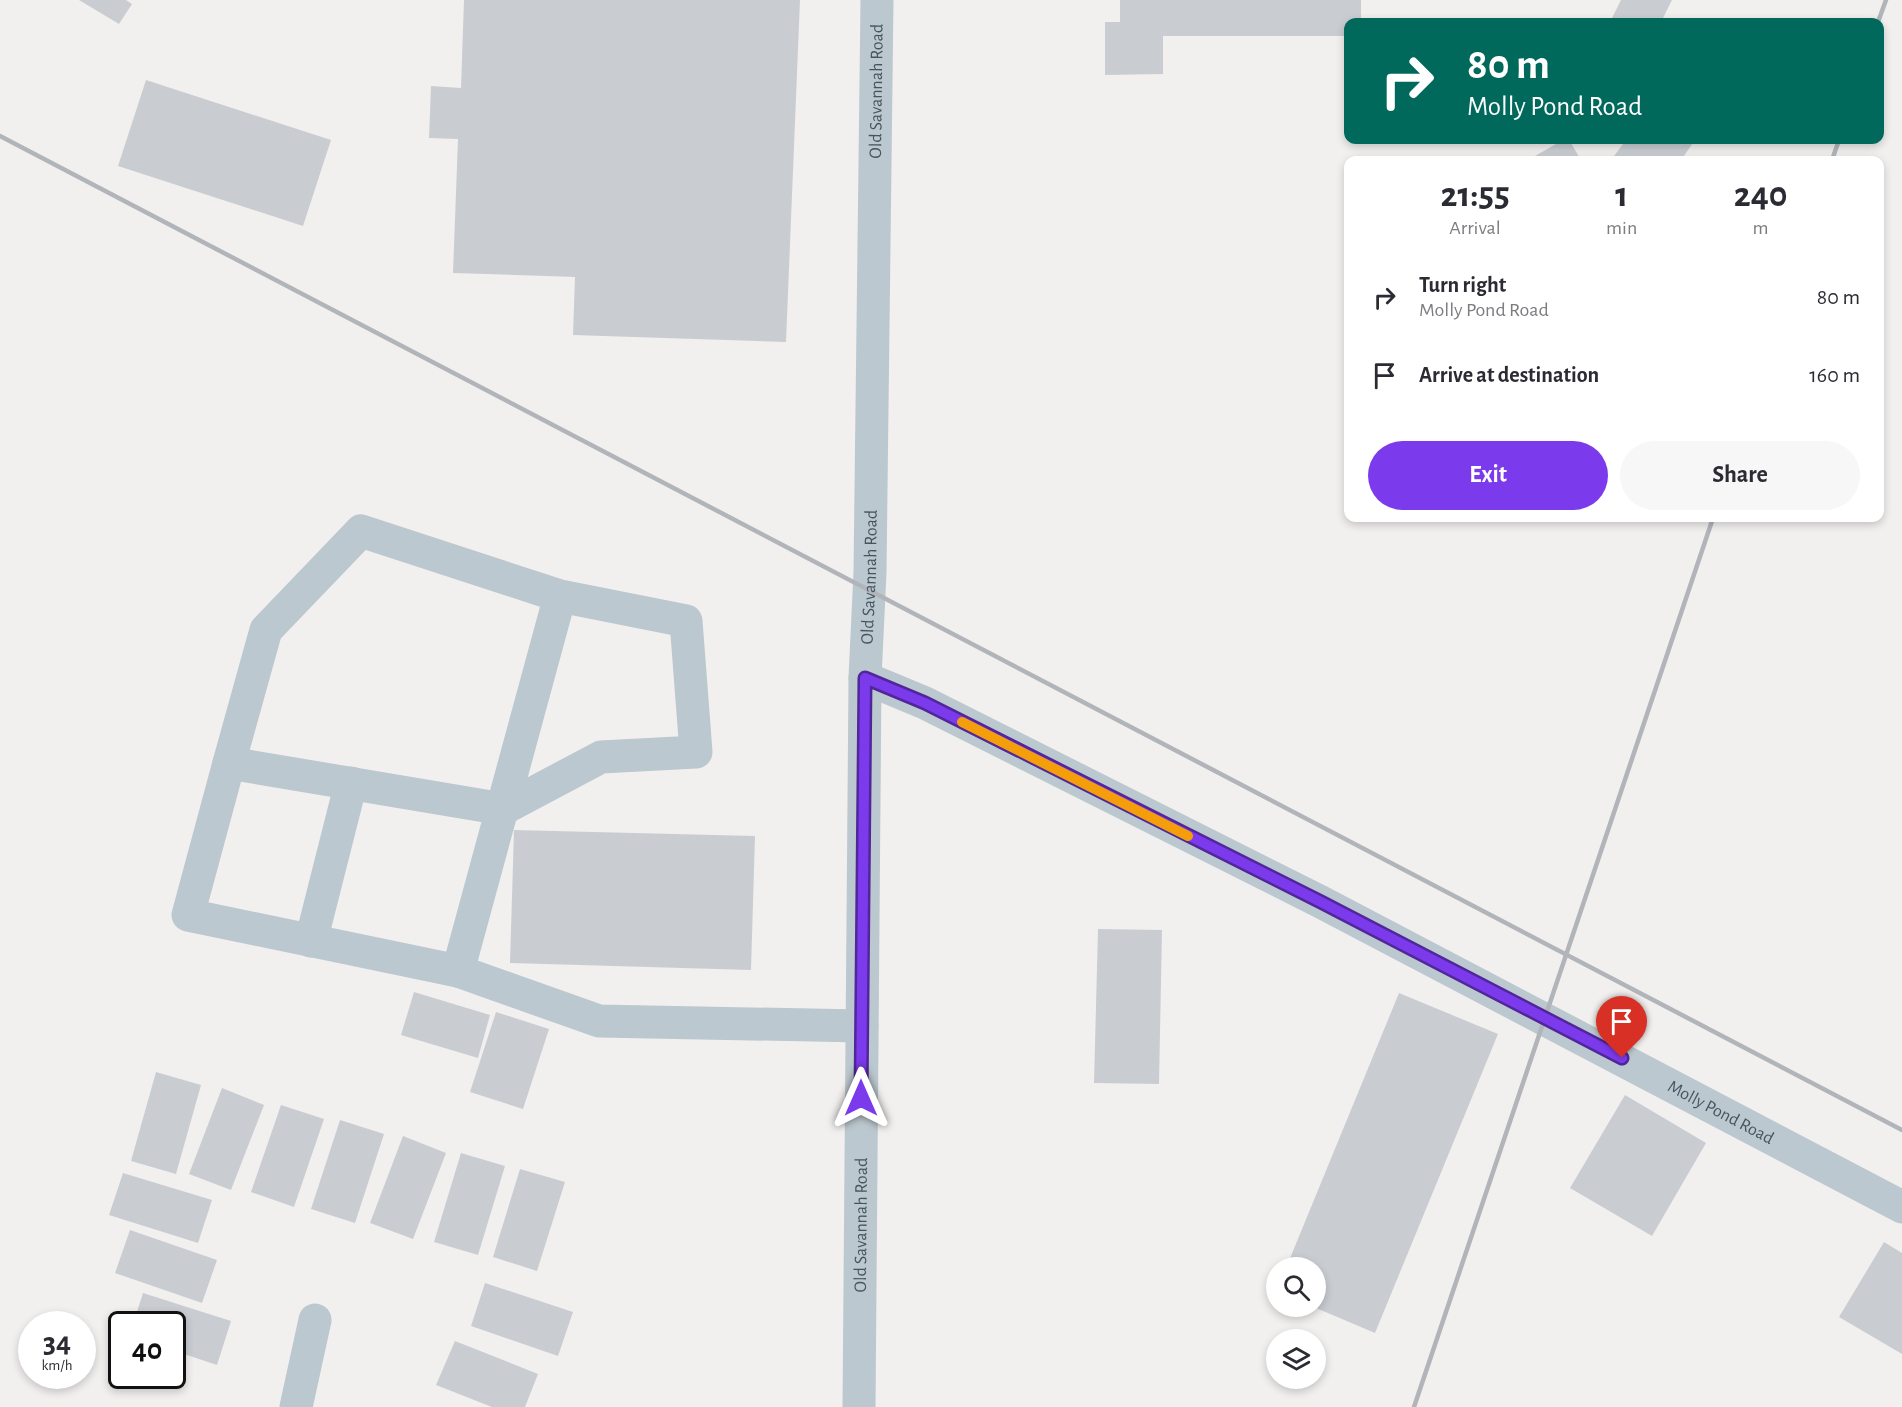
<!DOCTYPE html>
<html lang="en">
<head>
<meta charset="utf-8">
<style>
  :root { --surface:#fff; --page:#f7f7f7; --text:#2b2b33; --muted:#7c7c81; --accent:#7c3aed }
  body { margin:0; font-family:"Alegreya Sans",sans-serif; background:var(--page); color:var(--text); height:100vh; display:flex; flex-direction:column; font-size:22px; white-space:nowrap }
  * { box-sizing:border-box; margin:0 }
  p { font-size:20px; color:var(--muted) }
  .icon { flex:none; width:33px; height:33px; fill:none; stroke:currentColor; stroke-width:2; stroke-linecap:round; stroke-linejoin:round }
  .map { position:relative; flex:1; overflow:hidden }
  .sheet { position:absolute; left:1344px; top:156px; width:540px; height:366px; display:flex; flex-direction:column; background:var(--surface); border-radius:12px; box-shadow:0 3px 9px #0003 }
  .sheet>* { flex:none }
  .hud { position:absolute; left:1344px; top:18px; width:540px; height:126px; border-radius:12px; box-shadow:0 3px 9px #0003; background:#00695c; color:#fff; overflow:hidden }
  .fabs { position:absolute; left:1266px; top:1257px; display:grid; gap:12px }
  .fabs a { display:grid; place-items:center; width:60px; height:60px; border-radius:50%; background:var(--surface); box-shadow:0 3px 9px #0003; font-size:30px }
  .speed { position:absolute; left:18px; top:1311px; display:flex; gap:12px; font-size:30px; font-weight:700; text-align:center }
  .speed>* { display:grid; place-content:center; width:78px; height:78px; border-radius:50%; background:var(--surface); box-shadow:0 3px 9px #0003; line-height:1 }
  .speed small { font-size:15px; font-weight:400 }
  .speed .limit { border:3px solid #111; border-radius:9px; background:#fff; color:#111 }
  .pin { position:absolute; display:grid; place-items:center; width:51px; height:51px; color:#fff; margin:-62px -26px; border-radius:50% 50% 50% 0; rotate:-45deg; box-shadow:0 0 6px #0007 }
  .pin .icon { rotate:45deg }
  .me { position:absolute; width:66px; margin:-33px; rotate:0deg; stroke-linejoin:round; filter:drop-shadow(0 0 4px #0008) }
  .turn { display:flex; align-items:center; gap:21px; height:126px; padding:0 24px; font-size:27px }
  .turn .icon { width:78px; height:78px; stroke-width:2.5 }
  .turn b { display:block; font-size:42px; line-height:51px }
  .eta { display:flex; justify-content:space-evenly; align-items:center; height:102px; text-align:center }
  .eta b { font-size:36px; font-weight:600; line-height:42px }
  .primary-button { display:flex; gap:12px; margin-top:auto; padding:12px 24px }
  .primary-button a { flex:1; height:69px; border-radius:36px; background:var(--accent); color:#fff; font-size:24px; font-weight:600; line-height:69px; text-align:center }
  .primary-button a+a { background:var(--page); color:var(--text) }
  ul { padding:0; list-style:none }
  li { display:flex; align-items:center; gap:18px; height:78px; padding:0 24px }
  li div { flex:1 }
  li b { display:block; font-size:22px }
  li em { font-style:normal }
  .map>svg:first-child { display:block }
  .building { fill:#c9cdd2 }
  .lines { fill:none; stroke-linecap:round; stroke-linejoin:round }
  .minor { stroke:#bcc8cf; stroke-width:33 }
  .rail { stroke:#b1b5ba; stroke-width:4.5 }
  .route-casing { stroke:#51269a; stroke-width:15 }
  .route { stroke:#7c3aed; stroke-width:10 }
  .slow { stroke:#f59e0b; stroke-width:10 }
  .labels { text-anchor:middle; stroke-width:5; stroke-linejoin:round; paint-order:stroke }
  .street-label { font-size:18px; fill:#46545e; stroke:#fff }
</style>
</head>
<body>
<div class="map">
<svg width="1902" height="1407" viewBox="0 0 1902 1407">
  <rect width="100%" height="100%" fill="#f2efef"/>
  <g class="building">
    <path d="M 79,0 L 126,0 L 132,4 L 119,24 Z"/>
    <path d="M 464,0 L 800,0 L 786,342 L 573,335 L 575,277 L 453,273 L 458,139 L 429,138 L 431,86 L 461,88 Z"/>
    <path d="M 1120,0 L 1361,0 L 1361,22 L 1348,22 L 1348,36 L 1163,36 L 1163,74 L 1105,75 L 1105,22 L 1120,22 Z"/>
    <path d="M 1621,0 L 1672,0 L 1661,22 L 1610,22 Z"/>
    <path d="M 146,80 L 331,140 L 303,226 L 118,166 Z"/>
    <path d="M 1563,140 L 1569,140 L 1581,160 L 1528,160 Z"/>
    <path d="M 1626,140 L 1695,140 L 1681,160 L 1620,160 L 1614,156 Z"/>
    <path d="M 514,830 L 755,836 L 751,970 L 510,963 Z"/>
    <path d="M 1098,929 L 1162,930 L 1159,1084 L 1094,1083 Z"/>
    <path d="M 414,992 L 490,1015 L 478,1058 L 401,1035 Z"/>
    <path d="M 1399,993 L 1498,1034 L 1375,1333 L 1316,1308 L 1316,1268 L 1286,1268 Z"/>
    <path d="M 496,1012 L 549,1029 L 523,1109 L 470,1092 Z"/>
    <path d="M 156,1072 L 201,1085 L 176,1174 L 131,1161 Z"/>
    <path d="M 222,1088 L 264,1105 L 231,1190 L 189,1174 Z"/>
    <path d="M 1625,1095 L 1706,1143 L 1652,1236 L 1570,1188 Z"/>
    <path d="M 281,1105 L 324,1119 L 294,1207 L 251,1192 Z"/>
    <path d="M 340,1120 L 384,1134 L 355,1223 L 311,1209 Z"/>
    <path d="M 403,1136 L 446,1153 L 413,1239 L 370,1223 Z"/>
    <path d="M 461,1153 L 505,1166 L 478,1255 L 434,1242 Z"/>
    <path d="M 520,1169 L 565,1182 L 537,1271 L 493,1257 Z"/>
    <path d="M 123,1173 L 212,1200 L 198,1243 L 109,1215 Z"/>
    <path d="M 130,1230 L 217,1260 L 202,1303 L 115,1273 Z"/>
    <path d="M 1884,1242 L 1902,1253 L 1902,1354 L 1839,1317 Z"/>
    <path d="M 485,1283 L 573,1312 L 558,1356 L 471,1326 Z"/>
    <path d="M 143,1293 L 231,1321 L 217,1365 L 172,1350 L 172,1324 L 133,1324 Z"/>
    <path d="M 455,1341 L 538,1374 L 525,1407 L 492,1407 L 436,1385 Z"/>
  </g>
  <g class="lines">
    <g class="minor">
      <path d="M 560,596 L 686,621 L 696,752 L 601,757 L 503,809 L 229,763 L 266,630 L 361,531 L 560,596 L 458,971 L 599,1021 L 862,1026"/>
      <path id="s1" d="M 865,678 L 925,703 L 1321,902 L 1902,1207"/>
      <path d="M 229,763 L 188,915 L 458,971"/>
      <path d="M 311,941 L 351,783"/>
      <path d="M 296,1407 L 315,1320"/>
      <path id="s2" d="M 859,1407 L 865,678 L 870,572 L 877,0"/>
    </g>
    <g class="rail">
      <path d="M 1878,22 L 1886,0"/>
      <path d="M 0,136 L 1902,1130"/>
      <path d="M 1832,160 L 1839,140"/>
      <path d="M 1414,1407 L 1713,518"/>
    </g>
  </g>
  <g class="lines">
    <g class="route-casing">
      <path id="route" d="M 861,1098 L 865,678 L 925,703 L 1321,902 L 1622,1058"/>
    </g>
    <use href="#route" class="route"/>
    <path class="slow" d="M 962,722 L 1188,836"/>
  </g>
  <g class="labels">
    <g class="street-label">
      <text dy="6" stroke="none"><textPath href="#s2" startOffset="1316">Old Savannah Road</textPath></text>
      <text dy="6" stroke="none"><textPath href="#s2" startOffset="830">Old Savannah Road</textPath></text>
      <text dy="6" stroke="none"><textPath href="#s1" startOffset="960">Molly Pond Road</textPath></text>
      <text dy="6" stroke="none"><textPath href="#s2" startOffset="182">Old Savannah Road</textPath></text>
    </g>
  </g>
</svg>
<div class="fabs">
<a><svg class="icon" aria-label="search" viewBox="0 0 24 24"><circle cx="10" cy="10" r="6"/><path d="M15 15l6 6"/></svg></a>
<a><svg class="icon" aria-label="layers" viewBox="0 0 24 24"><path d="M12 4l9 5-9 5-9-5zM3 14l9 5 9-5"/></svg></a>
</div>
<div class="speed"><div>34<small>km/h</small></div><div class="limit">40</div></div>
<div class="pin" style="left:1622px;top:1058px;background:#d93025"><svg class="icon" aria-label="arrive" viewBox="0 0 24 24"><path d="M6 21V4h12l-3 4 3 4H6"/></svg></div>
<svg class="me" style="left:861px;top:1098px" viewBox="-20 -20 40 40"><path d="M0-17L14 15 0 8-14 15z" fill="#7c3aed" stroke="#fff" stroke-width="4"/></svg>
<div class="hud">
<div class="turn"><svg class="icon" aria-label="right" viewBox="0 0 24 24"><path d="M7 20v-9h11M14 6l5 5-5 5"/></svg><div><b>80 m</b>Molly Pond Road</div></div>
</div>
<section class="sheet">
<div class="eta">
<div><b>21:55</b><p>Arrival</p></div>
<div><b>1</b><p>min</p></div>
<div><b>240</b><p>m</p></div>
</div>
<ul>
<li><svg class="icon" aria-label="right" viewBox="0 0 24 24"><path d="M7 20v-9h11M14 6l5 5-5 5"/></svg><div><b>Turn right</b><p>Molly Pond Road</p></div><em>80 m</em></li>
<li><svg class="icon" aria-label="arrive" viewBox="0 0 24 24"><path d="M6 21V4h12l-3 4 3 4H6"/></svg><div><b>Arrive at destination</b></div><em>160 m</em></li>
</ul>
<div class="primary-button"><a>Exit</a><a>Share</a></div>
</section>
</div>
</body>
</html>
